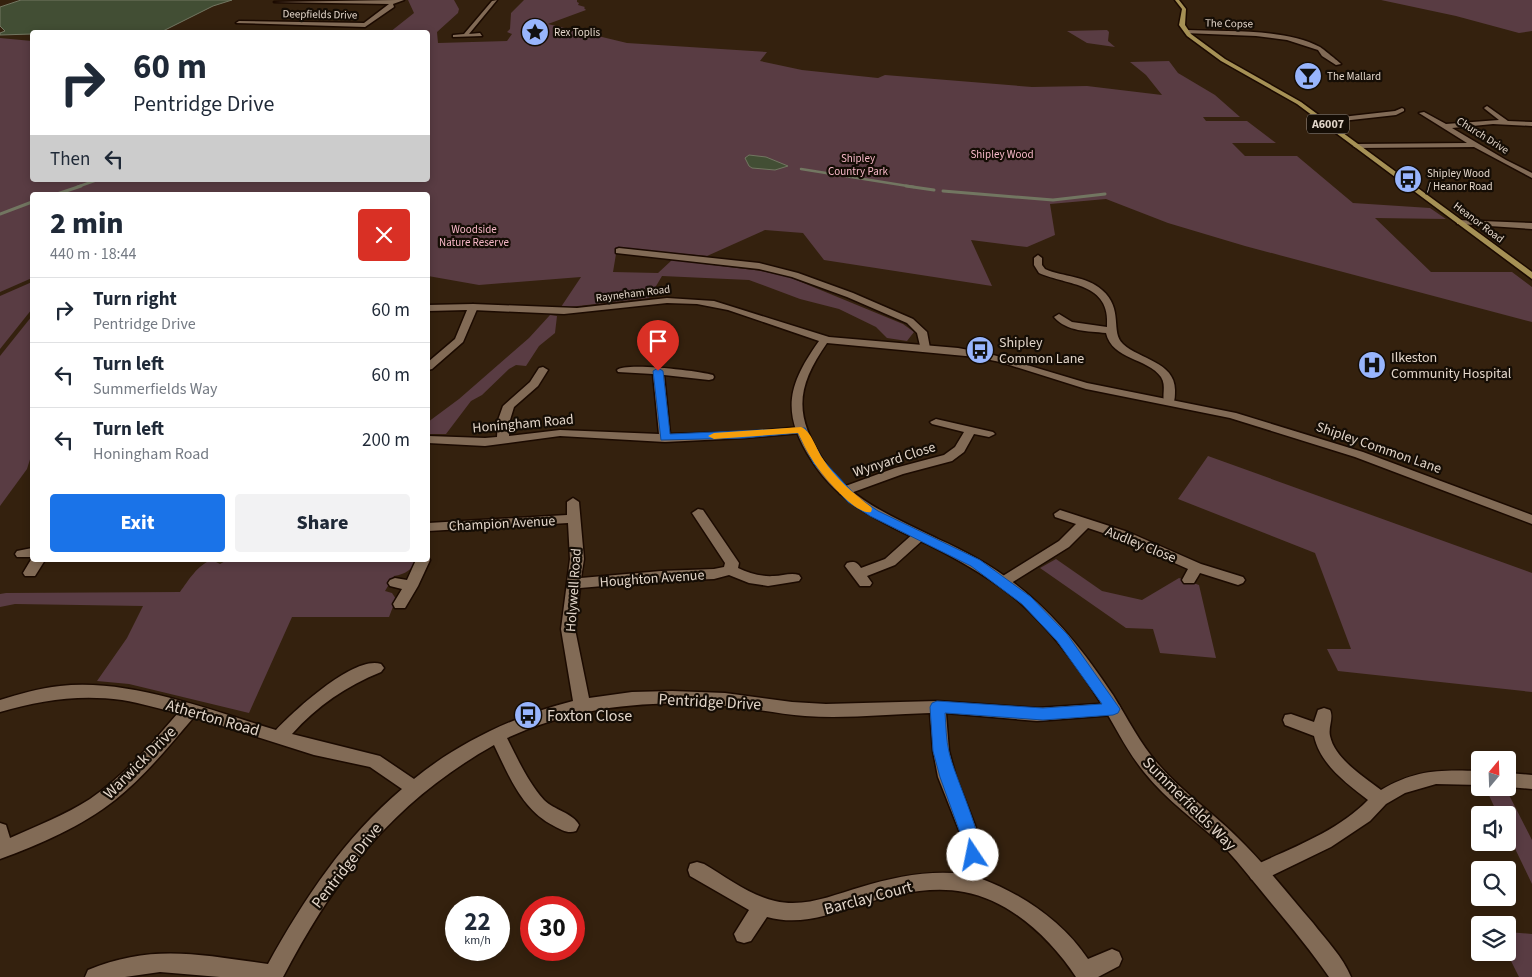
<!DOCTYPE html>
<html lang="en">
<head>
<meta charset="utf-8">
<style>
  :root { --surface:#fff; --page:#f2f2f3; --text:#1f2937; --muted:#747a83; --line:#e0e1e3; --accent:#1a73e8 }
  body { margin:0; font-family:"Source Sans 3",sans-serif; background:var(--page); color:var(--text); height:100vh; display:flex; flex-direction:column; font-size:19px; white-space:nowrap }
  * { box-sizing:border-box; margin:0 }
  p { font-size:16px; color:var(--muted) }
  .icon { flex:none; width:28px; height:28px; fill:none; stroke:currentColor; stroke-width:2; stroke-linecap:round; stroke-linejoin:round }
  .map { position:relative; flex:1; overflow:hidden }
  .panel { position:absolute; left:30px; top:192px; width:400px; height:370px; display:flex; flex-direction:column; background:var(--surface); border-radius:5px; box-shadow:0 2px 8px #0003 }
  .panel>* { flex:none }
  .hud { position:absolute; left:30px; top:30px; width:400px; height:152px; border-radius:5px; box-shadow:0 2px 8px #0003; background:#fff; color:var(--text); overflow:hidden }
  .needle { width:32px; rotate:19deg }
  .controls { position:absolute; left:1471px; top:751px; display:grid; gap:10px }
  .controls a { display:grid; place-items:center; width:45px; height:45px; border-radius:5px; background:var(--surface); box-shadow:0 2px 8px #0003; font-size:25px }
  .speed { position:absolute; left:445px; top:896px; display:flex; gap:10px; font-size:25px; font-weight:700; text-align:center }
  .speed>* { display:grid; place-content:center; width:65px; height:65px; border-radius:50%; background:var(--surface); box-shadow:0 2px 8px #0003; line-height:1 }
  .speed small { font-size:12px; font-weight:400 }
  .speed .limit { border:8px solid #d22; background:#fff; color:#111 }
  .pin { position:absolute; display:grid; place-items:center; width:42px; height:42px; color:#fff; margin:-51px -21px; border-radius:50% 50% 50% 0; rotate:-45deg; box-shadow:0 0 5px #0007 }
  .pin .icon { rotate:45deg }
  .me { position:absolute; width:55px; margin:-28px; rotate:349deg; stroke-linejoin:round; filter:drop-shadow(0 0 4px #0008) }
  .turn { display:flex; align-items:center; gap:18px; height:105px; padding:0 20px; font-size:22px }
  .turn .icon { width:65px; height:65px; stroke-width:2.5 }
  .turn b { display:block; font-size:35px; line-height:42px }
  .then { display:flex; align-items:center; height:48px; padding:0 20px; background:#0003; gap:10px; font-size:19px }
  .round { display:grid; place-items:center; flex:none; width:52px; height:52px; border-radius:5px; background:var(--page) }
  .summary { display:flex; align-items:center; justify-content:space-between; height:85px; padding:0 20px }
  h1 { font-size:30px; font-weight:800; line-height:38px }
  .cta { display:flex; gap:10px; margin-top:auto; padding:10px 20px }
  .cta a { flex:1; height:58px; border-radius:5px; background:var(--accent); color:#fff; font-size:20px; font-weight:800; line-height:58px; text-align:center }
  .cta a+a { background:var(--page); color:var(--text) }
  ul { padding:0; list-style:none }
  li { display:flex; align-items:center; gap:15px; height:65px; padding:0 20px; border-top:1px solid var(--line) }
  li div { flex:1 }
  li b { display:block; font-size:19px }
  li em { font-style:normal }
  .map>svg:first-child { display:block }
  .green { fill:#593c43 }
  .water { fill:#424e34; stroke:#727661 }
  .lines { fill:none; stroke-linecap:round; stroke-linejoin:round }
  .stream-far1 { stroke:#727661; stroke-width:2.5 }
  .stream { stroke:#727661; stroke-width:3 }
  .minor-casing { stroke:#1b0a00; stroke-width:3 }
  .tertiary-casing { stroke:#1b0a00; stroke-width:3 }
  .primary-casing { stroke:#1b0a00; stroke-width:3 }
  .minor { fill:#826b56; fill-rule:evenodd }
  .tertiary { fill:#826b56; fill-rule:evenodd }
  .primary { fill:#a69155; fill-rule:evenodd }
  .route { fill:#1a73e8; stroke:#114b97 }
  .slow { fill:#f59e0b }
  .labels { text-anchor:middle; stroke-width:4.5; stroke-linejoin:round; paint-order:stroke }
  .far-street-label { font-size:11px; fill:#e2d5c9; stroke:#150d05 }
  .far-poi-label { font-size:11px; fill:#e2d5c9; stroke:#150d05; text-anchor:start }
  .far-park-label { font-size:11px; fill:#f7b8c8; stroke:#150d05 }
  .shield { fill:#150d05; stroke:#a4998e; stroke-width:1 }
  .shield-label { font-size:12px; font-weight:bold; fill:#e2d5c9 }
  .poi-label { font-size:14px; fill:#e2d5c9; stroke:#150d05; text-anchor:start }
  .street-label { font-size:14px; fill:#e2d5c9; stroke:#150d05 }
  .near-street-label { font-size:16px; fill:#e2d5c9; stroke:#150d05 }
  .near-poi-label { font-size:16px; fill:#e2d5c9; stroke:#150d05; text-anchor:start }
</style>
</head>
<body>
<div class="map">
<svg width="1532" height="977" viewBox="0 0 1532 977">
  <rect width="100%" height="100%" fill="#34210e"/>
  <g class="green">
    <path d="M 408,0 L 454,0 L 459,9 L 458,13 L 437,32 L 438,43 L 507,41 L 512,34 L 507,32 L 510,29 L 511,13 L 524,0 L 577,0 L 577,2 L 579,3 L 578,5 L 585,7 L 584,8 L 586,10 L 548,24 L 627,43 L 767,52 L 760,61 L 802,70 L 878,78 L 885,75 L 1032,87 L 1087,86 L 1162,95 L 1146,75 L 1130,62 L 1169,61 L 1178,73 L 1215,95 L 1240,117 L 1203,117 L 1206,121 L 1247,121 L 1276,143 L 1232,143 L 1245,156 L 1297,156 L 1353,203 L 1430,208 L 1446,219 L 1375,218 L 1431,272 L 1512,272 L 1532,287 L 1532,322 L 1245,246 L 1168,223 L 1106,199 L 1050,204 L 1055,235 L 1027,247 L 971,240 L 992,286 L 824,260 L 803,233 L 765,230 L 707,256 L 617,248 L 613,272 L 658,273 L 672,260 L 762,271 L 789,277 L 903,324 L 914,332 L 907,341 L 887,338 L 876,327 L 839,309 L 800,299 L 749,280 L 662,276 L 649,298 L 569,307 L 561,307 L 581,277 L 479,285 L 428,276 L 428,195 L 32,195 L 32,278 L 0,292 L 0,38 L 32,41 L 32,180 L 428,180 L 428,32 L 390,32 L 414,13 Z"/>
    <path d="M 1381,0 L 1532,0 L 1532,31 L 1519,33 L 1456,16 Z"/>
    <path d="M 1107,30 L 1109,32 L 1108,41 L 1115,47 L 1087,43 L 1067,31 Z"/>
    <path d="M 32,282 L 32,309 L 0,349 L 0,296 Z"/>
    <path d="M 550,315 L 557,316 L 555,333 L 539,346 L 526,366 L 516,365 L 509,369 L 482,395 L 471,401 L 446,434 L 428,434 L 428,422 L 459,399 L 529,338 Z"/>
    <path d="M 32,316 L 32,453 L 27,469 L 0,506 L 0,356 Z"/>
    <path d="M 1208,456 L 1532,573 L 1532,692 L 1338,671 L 1327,649 L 1351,649 L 1315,553 L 1178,499 Z"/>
    <path d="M 1056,559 L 1102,591 L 1142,600 L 1179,578 L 1199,585 L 1216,658 L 1160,653 L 1153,629 L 1126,628 L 1040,568 Z"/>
    <path d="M 212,560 L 220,564 L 227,560 L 417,560 C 411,570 406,574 394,576 L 385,591 L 392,593 L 396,599 L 389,617 L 292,617 L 249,713 L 129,684 L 97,681 L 127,638 L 143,606 L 15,604 L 0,607 L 0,594 L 6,593 L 180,592 C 188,581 198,564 212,560 Z"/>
    <path d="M 1487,791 L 1508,793 L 1532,840 L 1532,884 L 1508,834 L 1508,815 L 1498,815 Z"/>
    <path d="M 1508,932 L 1532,934 L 1532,977 L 1519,977 L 1507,953 Z"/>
  </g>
  <g class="water">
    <path d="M 21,0 L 232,0 L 213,6 L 161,32 L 32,32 L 32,34 L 0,35 L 0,33 L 5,31 L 0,26 L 0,7 Z"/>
    <path d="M 749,155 L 766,157 L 788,166 L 775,170 L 752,168 L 749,166 L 745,158 Z"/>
  </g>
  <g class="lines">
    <g class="stream-far1">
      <path d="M 801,169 L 914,187"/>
      <path d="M 77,187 L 97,180"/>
    </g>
    <g class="stream">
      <path d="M 906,186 L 934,190"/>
      <path d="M 943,191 L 1053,200 L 1105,194"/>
      <path d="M 54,195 L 81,186"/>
      <path d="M 0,214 L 32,202"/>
    </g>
    <g class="minor-casing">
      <g id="minor">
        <path d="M 396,0 L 404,0 L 393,4 L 394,7 L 365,27 L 236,23 L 239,21 L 364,23 L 389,4 L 274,2 Z"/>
        <path d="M 497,0 L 469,34 L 480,33 L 482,36 L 453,37 L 453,35 L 464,34 L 492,1 Z"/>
        <path d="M 1187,30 C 1226,32 1285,28 1320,47 C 1323,49 1338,61 1341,64 L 1336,65 L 1322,56 L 1318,50 L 1287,40 L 1256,36 L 1185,33 Z"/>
        <path d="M 1487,106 L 1508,121 L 1532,122 L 1532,126 L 1493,124 L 1452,128 L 1506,160 L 1532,173 L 1532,178 L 1474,147 L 1357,148 L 1353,146 L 1357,144 L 1467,143 L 1419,113 L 1424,112 L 1446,124 L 1499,120 L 1485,109 L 1484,108 Z"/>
        <path d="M 1402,108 L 1404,109 L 1404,111 L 1396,115 L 1324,123 L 1321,121 L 1324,119 L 1395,111 Z"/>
        <path d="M 619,248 L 759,263 L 798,273 L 853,293 L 913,319 L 927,332 L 930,348 L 929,350 L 921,350 L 917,333 L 907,323 L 847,297 L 792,277 L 759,269 L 616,253 L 616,249 Z"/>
        <path d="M 1038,255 L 1042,258 L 1042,265 L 1045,269 C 1063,277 1087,276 1102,290 C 1124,309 1110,332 1123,344 C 1139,359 1175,362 1175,390 C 1175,395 1175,400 1173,404 L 1165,404 C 1161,396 1167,386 1161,377 C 1148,358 1112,360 1106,333 C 1088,331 1067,332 1054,317 L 1059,314 L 1072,322 L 1107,327 C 1111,282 1068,286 1039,273 L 1034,265 L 1034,258 Z"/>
        <path d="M 473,304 L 478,307 L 463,342 L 432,369 L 428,370 L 428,362 L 455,339 L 467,310 L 428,311 L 428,305 Z"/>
        <path d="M 543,367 L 548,370 L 538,386 L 514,407 L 510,420 L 509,436 L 560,430 L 659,434 L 653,374 L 618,372 L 617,370 C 625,362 699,371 713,375 L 714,377 L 713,379 L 709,380 L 664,375 L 670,434 L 744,432 L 801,427 L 807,430 L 801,433 L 744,438 L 665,442 L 560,436 L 485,446 L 428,443 L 428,436 L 485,438 L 497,437 L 498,420 L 503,406 L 530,382 L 539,368 Z"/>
        <path d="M 936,419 L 993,432 L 995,434 L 989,437 L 974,434 L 964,452 L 952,461 L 903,474 L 848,494 L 840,494 L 838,491 L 840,488 L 895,468 L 944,455 L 955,447 L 964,432 L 932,424 L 930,422 Z"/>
        <path d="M 573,498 L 579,502 L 584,559 L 581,578 L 661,571 L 714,569 L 724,567 L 725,563 L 692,513 L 698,509 L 703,510 L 737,560 L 739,563 L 738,568 C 749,573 761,577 774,576 C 782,576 791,572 799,575 L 801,578 L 799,581 L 768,586 L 749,583 L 729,575 L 714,579 L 661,581 L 580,588 L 575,629 L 589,698 L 632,692 L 672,691 L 725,693 L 792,702 L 826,704 L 937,701 L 1037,708 L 1113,703 L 1119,705 L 1121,709 L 1119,713 L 1113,715 L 1037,721 L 946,713 L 949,751 L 956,777 L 980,838 L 982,879 C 1024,895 1063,922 1088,959 L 1112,949 L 1119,952 L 1122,959 L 1119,966 L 1098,977 L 1076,977 C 1051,939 1010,900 964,892 C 930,885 892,895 859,905 C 828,915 800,926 767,917 L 751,941 L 744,943 L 737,941 L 734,934 L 749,910 L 690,876 L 688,870 L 690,864 L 697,862 L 704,864 C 726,877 749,895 775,901 C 805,908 833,895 861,887 C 894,877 929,870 963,874 L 962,838 L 938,777 L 933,751 L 930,713 C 888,714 846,719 805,716 C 778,714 752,708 726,706 C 650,699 577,706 507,738 C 518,760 528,782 544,800 C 554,810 573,813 579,825 L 576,831 C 568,834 562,830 554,826 C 522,810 509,776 494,745 C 393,802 336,876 283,977 L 220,977 L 160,972 L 125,977 L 85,977 L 88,970 C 152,943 202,955 268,964 C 304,899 345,837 402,789 L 370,767 L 314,755 L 194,717 C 169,746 145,776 115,800 C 82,826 39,845 0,859 L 0,823 L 6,825 L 10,838 C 37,826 65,815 90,799 C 124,776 151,744 178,713 C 160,709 141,703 122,700 C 80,694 40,700 0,712 L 0,700 C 20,694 39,688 60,686 C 128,678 210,710 276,730 C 294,711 354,655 381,664 L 384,668 L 381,672 C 346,686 317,706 292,734 L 380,756 L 414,779 C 459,742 517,715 573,701 L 561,629 L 570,559 L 568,523 L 428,531 L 428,523 L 567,515 L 567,502 Z"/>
        <path d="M 1060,510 L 1128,532 L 1201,564 L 1243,577 L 1245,580 L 1243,583 L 1238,585 L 1200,573 L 1194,583 L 1184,583 L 1182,580 L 1188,569 L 1118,538 L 1088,528 L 1069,547 L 1008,585 L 998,585 L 996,582 L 998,579 L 1059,541 L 1076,524 L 1055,517 L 1054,514 Z"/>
        <path d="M 920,531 L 927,535 L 925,538 L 895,565 L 867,576 L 872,583 L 870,586 L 860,586 L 845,566 L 847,563 C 854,561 857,562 861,568 L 885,559 L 915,532 Z"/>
        <path d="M 32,548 L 32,557 L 17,557 L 15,554 L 17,551 Z"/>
        <path d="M 428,557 L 430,560 L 418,586 L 405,608 L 395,608 L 393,604 L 402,589 L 390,586 L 388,583 L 390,580 L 395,578 L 407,580 L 416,560 L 428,560 Z"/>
        <path d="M 32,558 L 32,560 L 45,560 L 35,576 L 25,576 L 23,573 Z"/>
        <path d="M 1324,708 L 1330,710 C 1334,718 1328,727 1330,736 C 1335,759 1363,776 1381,790 C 1417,769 1440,770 1480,771 L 1480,785 L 1436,784 L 1405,793 L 1386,804 L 1370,821 L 1331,847 L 1265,879 L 1258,882 L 1251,879 L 1249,873 L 1251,867 C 1291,848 1337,832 1368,800 C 1346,783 1320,764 1314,736 L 1285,725 L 1283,720 L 1285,715 L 1291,714 L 1314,722 L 1318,710 Z"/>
        <path d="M 1508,773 L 1532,775 L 1532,789 L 1508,787 Z"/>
      </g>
    </g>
    <g class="tertiary-casing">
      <g id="tertiary">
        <path d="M 1457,220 L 1532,223 L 1532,229 L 1460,224 L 1457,224 Z"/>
        <path d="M 667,298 L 714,301 L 829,337 L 958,348 L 990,354 L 1087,383 L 1236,413 L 1363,452 L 1532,515 L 1532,524 L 1355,457 L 1230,418 L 1086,389 L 1000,362 L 976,357 L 827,343 C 797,386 793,414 823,460 C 850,501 896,518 938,539 C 965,551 991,565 1014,583 C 1054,613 1086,654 1113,695 C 1128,719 1140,744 1159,765 C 1182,792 1212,812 1237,837 C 1264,863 1288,894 1313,923 C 1326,940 1343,957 1351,977 L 1329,977 C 1312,952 1292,928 1272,904 C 1256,885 1241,865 1224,847 C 1198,822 1167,801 1144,772 C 1127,751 1116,728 1102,705 C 1079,667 1051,630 1017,600 C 990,577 959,560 927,544 C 883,523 839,504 812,461 C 781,413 787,386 819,341 L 728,310 L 697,304 L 667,303 L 564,314 L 473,310 L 468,307 L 473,304 L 577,308 Z"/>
      </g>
    </g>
    <g class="primary-casing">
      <path id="primary" d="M 1175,0 L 1179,0 L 1186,9 L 1185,25 L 1191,34 L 1225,59 L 1301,102 L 1532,272 L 1532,279 L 1297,104 L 1221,61 L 1187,36 L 1179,25 L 1182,9 Z"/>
    </g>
    <use href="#minor" class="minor"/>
    <use href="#tertiary" class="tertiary"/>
    <use href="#primary" class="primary"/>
  </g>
  <path class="route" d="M 658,368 L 663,371 L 670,434 L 805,428 L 823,460 L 857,497 L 878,511 L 980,560 L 1031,597 L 1067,634 L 1120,709 L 1118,713 L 1113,715 L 1043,720 L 945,713 C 946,726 946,740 949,752 C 954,776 987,843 979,860 L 973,863 L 967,860 L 962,838 L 940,777 L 933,751 L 930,707 L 932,703 L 937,701 L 1043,708 L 1102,704 L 1057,641 L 1022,604 L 971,566 L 870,516 L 848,502 L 814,464 L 798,433 L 744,438 L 661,440 L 653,371 Z"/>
  <path class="slow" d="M 801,427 C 811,430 817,451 823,459 C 835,478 853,493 871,507 L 872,509 L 871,512 C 856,516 821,474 813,461 C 807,452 803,443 798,433 L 714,439 L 708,436 L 714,433 Z"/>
  <defs>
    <g id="sight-disc" transform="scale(1.4375)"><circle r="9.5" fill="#98b5fd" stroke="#150d05"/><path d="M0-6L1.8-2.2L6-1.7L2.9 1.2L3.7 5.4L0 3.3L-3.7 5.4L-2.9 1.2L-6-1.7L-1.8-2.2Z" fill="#111"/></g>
    <g id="bar-disc" transform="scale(1.4375)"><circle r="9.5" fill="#98b5fd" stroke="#150d05"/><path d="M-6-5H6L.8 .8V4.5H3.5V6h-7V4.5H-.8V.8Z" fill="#111"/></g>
    <g id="bus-disc" transform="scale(1.4375)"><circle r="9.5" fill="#98b5fd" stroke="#150d05"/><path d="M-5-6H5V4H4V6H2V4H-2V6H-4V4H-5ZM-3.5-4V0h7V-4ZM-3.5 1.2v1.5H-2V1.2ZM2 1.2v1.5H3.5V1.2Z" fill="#111"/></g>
    <g id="hospital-disc" transform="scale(1.4375)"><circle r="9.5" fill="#98b5fd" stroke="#150d05"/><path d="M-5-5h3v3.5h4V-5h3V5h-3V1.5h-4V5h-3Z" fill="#111"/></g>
  </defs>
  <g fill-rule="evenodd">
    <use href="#sight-disc" x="535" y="32"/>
    <use href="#bar-disc" x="1308" y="76"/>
    <use href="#bus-disc" x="1408" y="179"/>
    <use href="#bus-disc" x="980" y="350"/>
    <use href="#hospital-disc" x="1372" y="365"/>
    <use href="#bus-disc" x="528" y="715"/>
  </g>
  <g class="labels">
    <g class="far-street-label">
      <text transform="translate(320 14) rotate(1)" y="4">Deepfields Drive</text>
      <text transform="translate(1229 23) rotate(1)" y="4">The Copse</text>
      <text transform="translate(1483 135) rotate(32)" y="4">Church Drive</text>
      <text transform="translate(1479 222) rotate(37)" y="4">Heanor Road</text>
      <text transform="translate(633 293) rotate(-7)" y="4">Rayneham Road</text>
    </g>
    <g class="far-poi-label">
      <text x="554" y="36">Rex Toplis</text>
      <text x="1327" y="80">The Mallard</text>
      <text x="1427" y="177">Shipley Wood<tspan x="1427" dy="13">/ Heanor Road</tspan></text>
    </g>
    <g class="far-park-label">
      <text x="1002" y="158">Shipley Wood</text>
      <text x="858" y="162">Shipley<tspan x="858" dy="13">Country Park</tspan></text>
      <text x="474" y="233">Woodside<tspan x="474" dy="13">Nature Reserve</tspan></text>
    </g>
    <rect class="shield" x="1307" y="114.5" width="42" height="19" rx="4"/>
    <g class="shield-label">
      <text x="1328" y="128">A6007</text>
    </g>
    <g class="poi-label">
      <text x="999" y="347">Shipley<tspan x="999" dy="16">Common Lane</tspan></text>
      <text x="1391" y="362">Ilkeston<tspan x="1391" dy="16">Community Hospital</tspan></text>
    </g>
    <g class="street-label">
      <text transform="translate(523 423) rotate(-5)" y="5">Honingham Road</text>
      <text transform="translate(1379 447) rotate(19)" y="5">Shipley Common Lane</text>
      <text transform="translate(894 459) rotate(-18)" y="5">Wynyard Close</text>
      <text transform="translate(502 523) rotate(-3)" y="5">Champion Avenue</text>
      <text transform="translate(1141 544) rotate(22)" y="5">Audley Close</text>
      <text transform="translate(652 578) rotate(-4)" y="5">Houghton Avenue</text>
      <text transform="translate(573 590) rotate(-86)" y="5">Holywell Road</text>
    </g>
    <g class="near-street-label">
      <text transform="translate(710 701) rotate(3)" y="6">Pentridge Drive</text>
      <text transform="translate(213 717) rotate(16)" y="6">Atherton Road</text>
      <text transform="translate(139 762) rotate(-45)" y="6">Warwick Drive</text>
      <text transform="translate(1190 803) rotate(45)" y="6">Summerfields Way</text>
      <text transform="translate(346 865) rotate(-52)" y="6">Pentridge Drive</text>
      <text transform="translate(868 897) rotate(-15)" y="6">Barclay Court</text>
    </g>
    <g class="near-poi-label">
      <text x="547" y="721">Foxton Close</text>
    </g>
  </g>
</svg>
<div class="controls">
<a><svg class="needle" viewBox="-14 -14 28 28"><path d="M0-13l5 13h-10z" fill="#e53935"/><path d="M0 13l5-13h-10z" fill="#747a83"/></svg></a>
<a><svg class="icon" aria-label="sound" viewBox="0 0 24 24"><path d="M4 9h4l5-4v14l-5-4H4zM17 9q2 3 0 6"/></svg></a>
<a><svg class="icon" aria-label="search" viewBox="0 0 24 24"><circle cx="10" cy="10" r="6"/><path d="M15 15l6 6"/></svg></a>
<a><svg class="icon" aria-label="layers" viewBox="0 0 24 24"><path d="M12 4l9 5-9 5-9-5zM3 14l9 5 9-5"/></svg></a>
</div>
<div class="speed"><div>22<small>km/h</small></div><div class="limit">30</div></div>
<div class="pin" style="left:658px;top:371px;background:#d93025"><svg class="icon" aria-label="arrive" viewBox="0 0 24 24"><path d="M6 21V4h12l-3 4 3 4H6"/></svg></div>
<svg class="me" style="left:973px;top:855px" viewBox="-20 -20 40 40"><circle r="19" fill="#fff"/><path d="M0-13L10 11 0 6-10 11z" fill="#1a73e8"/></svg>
<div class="hud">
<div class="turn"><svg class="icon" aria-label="right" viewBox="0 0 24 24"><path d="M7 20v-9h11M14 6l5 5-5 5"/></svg><div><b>60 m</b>Pentridge Drive</div></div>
<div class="then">Then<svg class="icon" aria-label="left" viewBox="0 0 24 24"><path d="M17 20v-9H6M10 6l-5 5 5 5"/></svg></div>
</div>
<section class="panel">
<div class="summary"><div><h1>2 min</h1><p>440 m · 18:44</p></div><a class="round" style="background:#d93025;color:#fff"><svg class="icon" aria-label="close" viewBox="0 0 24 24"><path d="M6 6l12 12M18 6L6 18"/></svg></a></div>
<ul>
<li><svg class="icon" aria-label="right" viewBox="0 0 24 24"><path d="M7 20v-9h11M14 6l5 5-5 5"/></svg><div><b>Turn right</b><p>Pentridge Drive</p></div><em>60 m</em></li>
<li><svg class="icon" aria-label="left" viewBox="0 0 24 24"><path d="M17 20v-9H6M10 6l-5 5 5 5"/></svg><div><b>Turn left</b><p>Summerfields Way</p></div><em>60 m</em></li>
<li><svg class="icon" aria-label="left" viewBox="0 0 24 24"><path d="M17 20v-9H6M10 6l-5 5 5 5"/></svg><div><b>Turn left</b><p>Honingham Road</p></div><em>200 m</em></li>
</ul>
<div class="cta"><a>Exit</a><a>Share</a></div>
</section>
</div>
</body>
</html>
